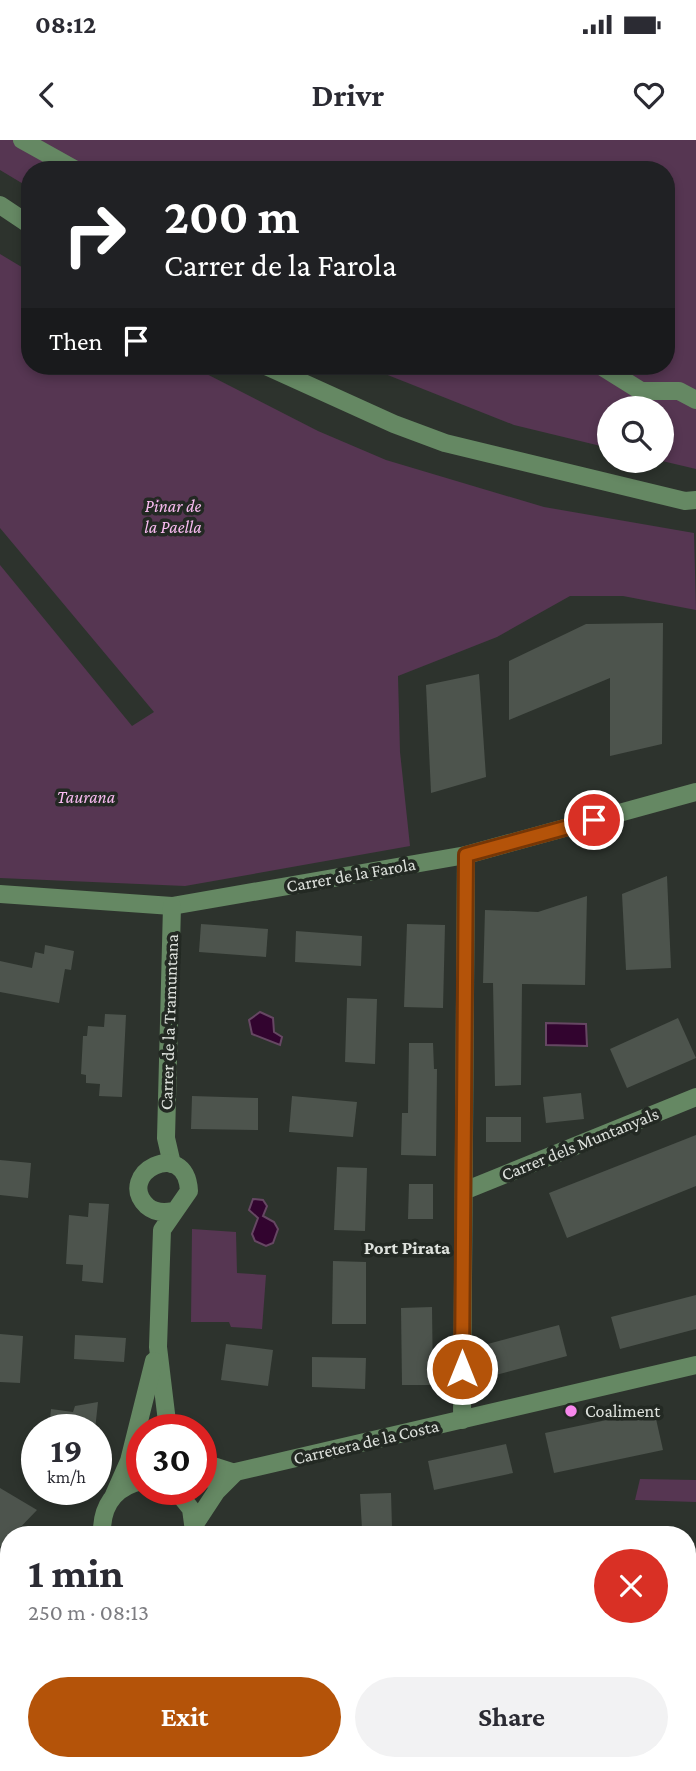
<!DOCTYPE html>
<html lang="en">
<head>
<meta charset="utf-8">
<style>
  :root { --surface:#fff; --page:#f2f2f3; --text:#2b2b33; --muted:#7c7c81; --accent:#b45309 }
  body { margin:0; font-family:"Crimson Pro",serif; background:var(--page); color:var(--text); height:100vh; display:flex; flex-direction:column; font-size:26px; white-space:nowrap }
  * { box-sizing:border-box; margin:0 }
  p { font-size:23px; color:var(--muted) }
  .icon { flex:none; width:38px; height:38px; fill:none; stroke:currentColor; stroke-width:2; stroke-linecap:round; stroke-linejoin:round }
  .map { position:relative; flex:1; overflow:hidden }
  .drawer { position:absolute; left:0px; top:1386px; width:696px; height:245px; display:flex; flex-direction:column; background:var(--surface); border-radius:28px 28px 0 0; box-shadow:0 4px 10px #0003 }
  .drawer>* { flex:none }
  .hud { position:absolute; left:21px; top:21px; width:654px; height:214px; border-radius:28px; box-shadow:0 4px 10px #0003; background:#202124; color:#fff; overflow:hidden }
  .controls { position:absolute; left:597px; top:256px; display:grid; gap:14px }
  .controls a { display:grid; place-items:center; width:77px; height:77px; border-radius:50%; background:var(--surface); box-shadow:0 4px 10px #0003; font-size:35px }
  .speed { position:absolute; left:21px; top:1274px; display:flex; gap:14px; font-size:35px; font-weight:700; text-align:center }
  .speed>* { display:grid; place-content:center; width:91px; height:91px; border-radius:50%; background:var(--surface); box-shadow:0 4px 10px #0003; line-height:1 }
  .speed small { font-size:18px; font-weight:400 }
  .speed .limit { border:10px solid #d22; background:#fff; color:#111 }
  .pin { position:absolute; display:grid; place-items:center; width:60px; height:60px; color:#fff; margin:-30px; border:4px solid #fff; border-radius:50%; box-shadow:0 2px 7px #0007 }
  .me { position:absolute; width:77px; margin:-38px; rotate:0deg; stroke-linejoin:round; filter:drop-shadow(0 0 5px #0008) }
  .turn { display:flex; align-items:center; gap:24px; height:147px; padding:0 28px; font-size:32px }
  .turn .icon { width:91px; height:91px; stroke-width:2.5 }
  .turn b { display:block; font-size:49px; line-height:60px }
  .then { display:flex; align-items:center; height:66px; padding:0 28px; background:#0003; gap:14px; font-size:26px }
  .round { display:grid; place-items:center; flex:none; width:74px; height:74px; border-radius:37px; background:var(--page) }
  .overview { display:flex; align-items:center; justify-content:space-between; height:119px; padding:0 28px }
  h1 { font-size:42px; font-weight:700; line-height:52px }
  .button { display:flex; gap:14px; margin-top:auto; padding:14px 28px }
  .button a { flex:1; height:80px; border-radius:42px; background:var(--accent); color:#fff; font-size:28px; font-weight:700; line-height:80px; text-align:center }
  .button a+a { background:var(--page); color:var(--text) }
  .status { display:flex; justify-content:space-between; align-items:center; height:49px; padding:0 35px; background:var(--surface); direction:ltr }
  .status svg { height:19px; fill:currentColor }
  header { display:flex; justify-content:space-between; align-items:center; height:91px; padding:0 28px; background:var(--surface); font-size:32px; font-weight:700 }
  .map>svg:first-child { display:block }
  .green { fill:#563652 }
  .water { fill:#32042f; stroke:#664763; stroke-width:2 }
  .building { fill:#4d544d }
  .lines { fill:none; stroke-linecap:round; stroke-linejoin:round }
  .minor { stroke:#658863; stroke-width:18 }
  .route-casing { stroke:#753606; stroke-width:18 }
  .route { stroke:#b45309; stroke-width:12 }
  .poi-dot { fill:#f788ec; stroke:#232923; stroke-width:2.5 }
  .labels { text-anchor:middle; stroke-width:7; stroke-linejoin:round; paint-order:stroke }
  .park-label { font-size:18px; font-style:italic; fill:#f9bcf1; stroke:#232923 }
  .street-label { font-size:18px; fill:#dee2dd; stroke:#232923 }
  .poi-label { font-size:18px; fill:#dee2dd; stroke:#232923; text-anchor:start }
  .neighbourhood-label { font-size:19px; font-weight:bold; fill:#dee2dd; stroke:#232923 }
</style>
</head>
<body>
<div class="status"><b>08:12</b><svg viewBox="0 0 49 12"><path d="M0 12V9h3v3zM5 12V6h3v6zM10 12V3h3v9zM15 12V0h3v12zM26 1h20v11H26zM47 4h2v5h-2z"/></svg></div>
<header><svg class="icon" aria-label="back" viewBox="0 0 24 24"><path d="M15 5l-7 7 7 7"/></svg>Drivr<svg class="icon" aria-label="heart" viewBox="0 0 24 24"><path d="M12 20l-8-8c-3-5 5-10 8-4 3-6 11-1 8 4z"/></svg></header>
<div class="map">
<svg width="696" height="1631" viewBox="0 0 696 1631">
  <rect width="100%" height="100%" fill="#2d332d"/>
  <g class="green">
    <path d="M 0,0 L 696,0 L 696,329 L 658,320 L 662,320 L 662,268 L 609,268 L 609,308 L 514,285 L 365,226 L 667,226 L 667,30 L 30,30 L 30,48 L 0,30 Z"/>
    <path d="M 0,114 L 30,132 L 30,226 L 191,226 L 318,291 L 386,320 L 544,367 L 694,393 L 696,470 L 623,456 L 570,456 L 497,497 L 398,536 L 400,612 L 410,706 L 185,746 L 0,738 L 0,425 L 132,586 L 154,572 L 0,388 Z"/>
    <path d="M 192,1089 L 236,1092 L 237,1133 L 266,1135 L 262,1189 L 231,1187 L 229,1182 L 191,1182 Z"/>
    <path d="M 640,1339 L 696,1340 L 696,1362 L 635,1360 Z"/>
    <path d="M 9,1550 L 9,1622 L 594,1622 L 594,1631 L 0,1631 L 0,1558 Z"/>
  </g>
  <g class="water">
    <path d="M 260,872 L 273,878 L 274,892 L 282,897 L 280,905 L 252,894 L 249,880 Z"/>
    <path d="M 546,883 L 586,884 L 587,906 L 546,905 Z"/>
    <path d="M 253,1059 L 263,1060 L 267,1066 L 263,1076 L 274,1082 L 278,1089 L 273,1103 L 266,1106 L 255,1101 L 252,1094 L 258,1078 L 249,1070 Z"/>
  </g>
  <g class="building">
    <path d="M 663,483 L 662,604 L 610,616 L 610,538 L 509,580 L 509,521 L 586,484 Z"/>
    <path d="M 479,534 L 486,637 L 431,653 L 426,545 Z"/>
    <path d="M 667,736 L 671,828 L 626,830 L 622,754 Z"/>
    <path d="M 587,756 L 585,845 L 522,844 L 521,945 L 495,946 L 493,843 L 483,843 L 485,770 L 538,772 Z"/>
    <path d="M 201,784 L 268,789 L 266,817 L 199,812 Z"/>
    <path d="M 407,784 L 445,785 L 443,868 L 404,867 Z"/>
    <path d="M 296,791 L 362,796 L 361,826 L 295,822 Z"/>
    <path d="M 45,805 L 74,811 L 71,830 L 65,829 L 59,863 L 0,852 L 0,821 L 32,828 L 35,812 L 44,814 Z"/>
    <path d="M 347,858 L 377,859 L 375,924 L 345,922 Z"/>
    <path d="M 105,874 L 126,875 L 122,957 L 99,956 L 100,944 L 86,943 L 86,935 L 81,934 L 83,896 L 87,896 L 88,886 L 104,887 Z"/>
    <path d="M 678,878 L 696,918 L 627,948 L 610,909 Z"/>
    <path d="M 409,903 L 433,903 L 434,929 L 437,929 L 436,1016 L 401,1015 L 402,973 L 408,973 Z"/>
    <path d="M 581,953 L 584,979 L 546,983 L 543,957 Z"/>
    <path d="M 192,956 L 258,958 L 258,990 L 191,989 Z"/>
    <path d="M 292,956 L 357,962 L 353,997 L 289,992 Z"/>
    <rect x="486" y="977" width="35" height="25"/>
    <path d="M 696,995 L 696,1046 L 567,1098 L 549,1053 Z"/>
    <path d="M 0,1020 L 31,1023 L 28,1058 L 0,1055 Z"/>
    <path d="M 337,1027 L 367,1028 L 365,1091 L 334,1090 Z"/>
    <path d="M 409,1044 L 433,1044 L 433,1079 L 408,1079 Z"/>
    <path d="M 89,1063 L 109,1064 L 103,1143 L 82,1141 L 83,1125 L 66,1124 L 69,1075 L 88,1077 Z"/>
    <path d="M 333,1121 L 366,1122 L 366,1184 L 332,1184 Z"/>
    <path d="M 696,1155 L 696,1189 L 620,1209 L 611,1177 Z"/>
    <path d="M 432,1167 L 433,1245 L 402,1245 L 401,1168 Z"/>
    <path d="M 559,1185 L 567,1216 L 492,1236 L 484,1205 Z"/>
    <path d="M 0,1194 L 23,1196 L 20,1243 L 0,1242 Z"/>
    <path d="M 75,1195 L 126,1198 L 124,1222 L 74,1219 Z"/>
    <path d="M 226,1204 L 273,1210 L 268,1246 L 221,1240 Z"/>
    <path d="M 312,1217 L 366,1218 L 365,1249 L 312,1247 Z"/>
    <path d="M 98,1262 L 95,1290 L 49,1290 L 51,1269 L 73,1272 L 75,1266 Z"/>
    <path d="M 654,1270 L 663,1310 L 554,1333 L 545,1293 Z"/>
    <path d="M 506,1304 L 513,1333 L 434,1350 L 428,1321 Z"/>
    <path d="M 0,1348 L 37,1370 L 13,1395 L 9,1395 L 0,1407 Z"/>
    <path d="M 391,1353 L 392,1388 L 362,1389 L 360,1354 Z"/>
  </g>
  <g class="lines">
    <g class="minor">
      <path d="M 22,0 L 76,30"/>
      <path d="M 0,65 L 30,85"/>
      <path d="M 266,226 L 394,284 L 445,303 L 685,361 L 696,360"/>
      <path d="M 601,226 L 641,251 L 679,251 L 696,260"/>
      <path d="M 0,754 L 172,766 L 466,715 L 696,652"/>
      <path d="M 172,766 L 166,998 L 172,1024"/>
      <path d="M 464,1051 L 696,957"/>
      <path d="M 462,1280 L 466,715"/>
      <path d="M 168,1290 L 158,1207 L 162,1090 L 189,1051 C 186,996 114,1034 147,1066 C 155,1073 164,1073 173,1071"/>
      <path d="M 201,1322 L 232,1332"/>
      <path d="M 201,1340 L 696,1225"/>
      <path d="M 175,1349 L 191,1369 L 194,1391"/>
      <path d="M 114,1355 L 129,1321 L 154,1221"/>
      <path d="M 195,1384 L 216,1352 L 235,1333"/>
      <path d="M 102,1395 C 101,1367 114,1347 142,1341"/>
      <path d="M 0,1518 L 9,1512"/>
      <path d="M 688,1548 L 696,1546"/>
    </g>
  </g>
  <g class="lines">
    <g class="route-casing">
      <path id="route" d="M 462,1229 L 466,715 L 594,680"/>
    </g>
    <use href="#route" class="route"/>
  </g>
  <circle class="poi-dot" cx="571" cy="1271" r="7"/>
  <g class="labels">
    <g class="park-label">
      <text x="173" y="372">Pinar de<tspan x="173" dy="21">la Paella</tspan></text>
      <text x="86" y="663">Taurana</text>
    </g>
    <g class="street-label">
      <text transform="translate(351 735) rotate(-10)" y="6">Carrer de la Farola</text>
      <text transform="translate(169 882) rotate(-88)" y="6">Carrer de la Tramuntana</text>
      <text transform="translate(580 1004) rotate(-22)" y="6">Carrer dels Muntanyals</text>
      <text transform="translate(366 1302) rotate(-13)" y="6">Carretera de la Costa</text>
    </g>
    <g class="poi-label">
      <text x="585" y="1277">Coaliment</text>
    </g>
    <g class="neighbourhood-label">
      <text x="407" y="1114">Port Pirata</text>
    </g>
  </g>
</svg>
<div class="controls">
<a><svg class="icon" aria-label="search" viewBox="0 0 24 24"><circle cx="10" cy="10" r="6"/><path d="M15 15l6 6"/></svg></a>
</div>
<div class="speed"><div>19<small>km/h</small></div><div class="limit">30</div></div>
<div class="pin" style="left:594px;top:680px;background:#d93025"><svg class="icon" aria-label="arrive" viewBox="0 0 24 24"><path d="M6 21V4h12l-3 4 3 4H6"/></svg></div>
<svg class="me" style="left:462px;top:1229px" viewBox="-20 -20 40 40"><circle r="17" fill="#b45309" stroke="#fff" stroke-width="3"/><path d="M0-11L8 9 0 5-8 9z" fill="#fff"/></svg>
<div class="hud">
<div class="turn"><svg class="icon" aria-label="right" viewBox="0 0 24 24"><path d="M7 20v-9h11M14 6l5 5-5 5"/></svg><div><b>200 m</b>Carrer de la Farola</div></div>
<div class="then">Then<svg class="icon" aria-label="arrive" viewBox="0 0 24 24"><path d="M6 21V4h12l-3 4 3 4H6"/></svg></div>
</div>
<section class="drawer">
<div class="overview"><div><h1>1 min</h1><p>250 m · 08:13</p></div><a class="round" style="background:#d93025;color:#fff"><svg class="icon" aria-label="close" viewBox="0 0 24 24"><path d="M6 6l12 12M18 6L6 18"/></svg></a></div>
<div class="button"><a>Exit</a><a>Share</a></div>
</section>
</div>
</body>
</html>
